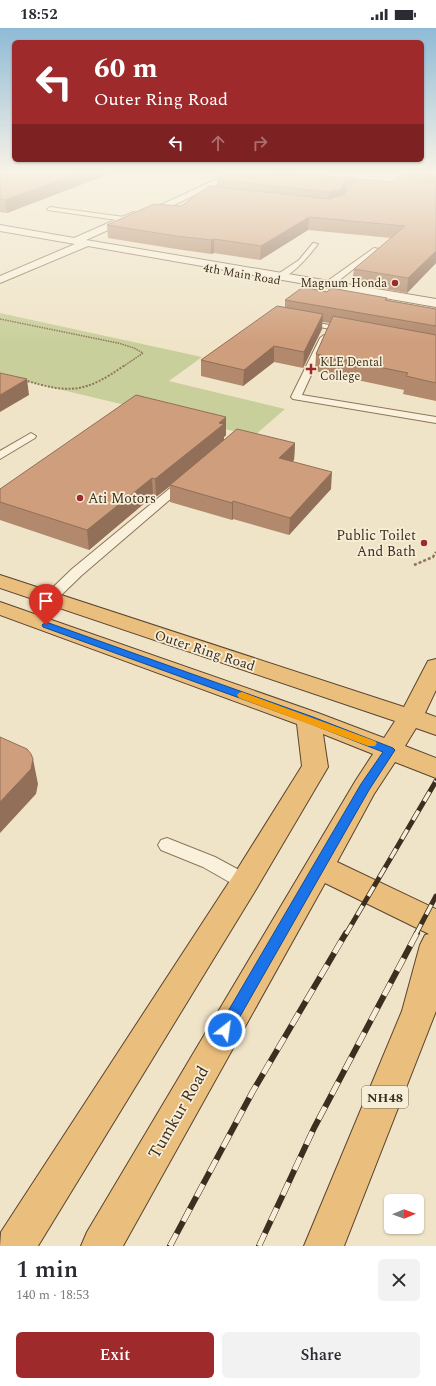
<!DOCTYPE html>
<html lang="en">
<head>
<meta charset="utf-8">
<style>
  :root { --surface:#fff; --page:#f2f2f3; --text:#2b2b33; --muted:#7c7c81; --accent:#9e2a2b }
  body { margin:0; font-family:Spectral,serif; background:var(--page); color:var(--text); height:100vh; display:flex; flex-direction:column; font-size:15px; white-space:nowrap }
  * { box-sizing:border-box; margin:0 }
  p { font-size:13px; color:var(--muted) }
  .icon { flex:none; width:22px; height:22px; fill:none; stroke:currentColor; stroke-width:2; stroke-linecap:round; stroke-linejoin:round }
  .map { position:relative; height:1218px; overflow:hidden }
  .sheet { display:flex; flex-direction:column; background:var(--surface); flex:1 }
  .sheet>* { flex:none }
  .hud { position:absolute; left:12px; top:12px; width:412px; height:122px; border-radius:6px; box-shadow:0 1px 3px #0004; background:#9e2a2b; color:#fff; overflow:hidden }
  .needle { width:26px; rotate:89deg }
  .buttons { position:absolute; left:384px; top:1166px; display:grid; gap:8px }
  .buttons a { display:grid; place-items:center; width:40px; height:40px; border-radius:6px; background:var(--surface); box-shadow:0 1px 3px #0004; font-size:20px }
  .pin { position:absolute; display:grid; place-items:center; width:34px; height:34px; color:#fff; margin:-41px -17px; border-radius:50% 50% 50% 0; rotate:-45deg; box-shadow:0 0 4px #0007 }
  .pin .icon { rotate:45deg }
  .me { position:absolute; width:44px; margin:-22px; rotate:30deg; stroke-linejoin:round; filter:drop-shadow(0 0 3px #0008) }
  .turn { display:flex; align-items:center; gap:14px; height:84px; padding:0 16px; font-size:18px }
  .turn .icon { width:52px; height:52px; stroke-width:2.5 }
  .turn b { display:block; font-size:28px; line-height:34px }
  .lanes { display:flex; align-items:center; height:38px; padding:0 16px; background:#0003; justify-content:center; gap:20px; direction:ltr }
  .lanes .off { opacity:.35 }
  .round { display:grid; place-items:center; flex:none; width:42px; height:42px; border-radius:6px; background:var(--page) }
  .headline { display:flex; align-items:center; justify-content:space-between; height:68px; padding:0 16px }
  h1 { font-size:24px; font-weight:600; line-height:30px }
  .action { display:flex; gap:8px; margin-top:auto; padding:8px 16px }
  .action a { flex:1; height:46px; border-radius:6px; background:var(--accent); color:#fff; font-size:16px; font-weight:600; line-height:46px; text-align:center }
  .action a+a { background:var(--page); color:var(--text) }
  .status { display:flex; justify-content:space-between; align-items:center; height:28px; padding:0 20px; background:var(--surface); direction:ltr }
  .status svg { height:11px; fill:currentColor }
  .map>svg:first-child { display:block }
  .green { fill:#c9cf9b }
  .lines { fill:none; stroke-linecap:round; stroke-linejoin:round }
  .service-casing { stroke:#8d765c; stroke-width:2 }
  .tertiary-casing { stroke:#8d765c; stroke-width:2 }
  .trunk-casing { stroke:#5b4430; stroke-width:2 }
  .path-far2 { stroke:#8d765c; stroke-width:1.5; stroke-dasharray:1.5 1; stroke-linecap:butt }
  .path-far1 { stroke:#8d765c; stroke-width:2; stroke-dasharray:2 1.5; stroke-linecap:butt }
  .path { stroke:#8d765c; stroke-width:2.5; stroke-dasharray:3 2; stroke-linecap:butt }
  .service { fill:#faf1dc; fill-rule:evenodd }
  .tertiary { fill:#faf1dc; fill-rule:evenodd }
  .trunk { fill:#eabe7c; fill-rule:evenodd }
  .rail-far1-casing { stroke:#3d2e20; stroke-width:5 }
  .rail-casing { stroke:#3d2e20; stroke-width:6 }
  .rail-far1 { stroke:#f7eed8; stroke-width:3.5; stroke-dasharray:11; stroke-linecap:butt }
  .rail { stroke:#f7eed8; stroke-width:5; stroke-dasharray:14; stroke-linecap:butt }
  .wall { fill:#b2896c }
  .shaded-wall { fill:#916f58 }
  .building { fill:#cf9f7d; stroke:#916f58 }
  .route { fill:#1a73e8; stroke:#114b97 }
  .slow { fill:#f59e0b }
  .poi-dot { fill:#9e2a2b; stroke:#f7eed8; stroke-width:1.5 }
  .labels { text-anchor:middle; stroke-width:3.5; stroke-linejoin:round; paint-order:stroke }
  .far-street-label { font-size:12px; fill:#3d2e20; stroke:#f7eed8 }
  .far-poi-label { font-size:12px; fill:#3d2e20; stroke:#f7eed8; text-anchor:end }
  .shield { fill:#f7eed8; stroke:#756857; stroke-width:1 }
  .shield-label { font-size:13px; font-weight:bold; fill:#3d2e20 }
  .poi-label { font-size:14px; fill:#3d2e20; stroke:#f7eed8; text-anchor:start }
  .street-label { font-size:14px; fill:#3d2e20; stroke:#f7eed8 }
  .near-street-label { font-size:17px; fill:#3d2e20; stroke:#f7eed8 }
</style>
</head>
<body>
<div class="status"><b>18:52</b><svg viewBox="0 0 49 12"><path d="M0 12V9h3v3zM5 12V6h3v6zM10 12V3h3v9zM15 12V0h3v12zM26 1h20v11H26zM47 4h2v5h-2z"/></svg></div>
<div class="map">
<svg width="436" height="1218" viewBox="0 0 436 1218">
  <rect width="100%" height="100%" fill="#f0e4c8"/>
  <path class="green" d="M 0,285 L 202,329 L 169,353 L 285,381 L 254,408 L 0,347 Z"/>
  <g class="lines">
    <g class="service-casing">
      <g id="service">
        <path d="M 50,179 L 124,189 L 127,191 L 124,193 L 48,182 L 47,181 Z"/>
        <path d="M 313,215 L 318,216 C 311,225 291,251 278,250 L 278,246 L 299,232 Z"/>
        <path d="M 374,220 L 379,221 L 332,258 L 326,258 L 326,254 Z"/>
        <path d="M 300,292 L 347,300 L 351,302 L 347,304 L 303,296 L 300,296 Z"/>
        <path d="M 324,307 L 328,310 L 302,367 L 436,389 L 436,395 L 293,371 L 291,369 L 320,310 Z"/>
        <path d="M 31,405 L 36,408 L 35,410 L 0,431 L 0,423 Z"/>
        <path d="M 184,451 L 190,454 L 188,456 L 82,547 L 55,573 L 45,573 L 43,570 L 45,567 L 72,541 L 180,452 Z"/>
        <path d="M 167,810 L 215,829 L 252,849 L 254,854 L 252,859 L 245,862 L 238,859 L 203,839 L 161,822 L 158,817 L 161,812 Z"/>
      </g>
    </g>
    <g class="tertiary-casing">
      <path id="tertiary" d="M 232,144 L 242,144 L 145,191 L 142,192 L 137,189 L 86,212 L 436,271 L 436,279 L 88,218 L 0,255 L 0,248 L 75,216 L 0,203 L 0,197 L 74,210 L 131,185 L 134,184 L 139,187 Z"/>
    </g>
    <g class="trunk-casing">
      <path id="trunk" d="M 0,547 L 404,679 L 428,633 L 436,631 L 436,662 L 425,685 L 436,689 L 436,707 L 416,700 L 405,718 L 436,730 L 436,750 L 395,734 L 374,766 L 337,834 L 436,881 L 436,983 L 344,1218 L 304,1218 L 402,983 L 420,917 L 425,907 L 429,906 L 325,855 L 123,1218 L 81,1218 L 87,1204 L 356,752 L 373,726 L 323,706 L 328,739 L 255,863 L 38,1218 L 0,1218 L 1,1204 L 235,845 L 302,738 L 297,696 L 0,587 L 0,574 L 318,685 L 384,710 L 395,693 L 0,560 Z"/>
    </g>
    <path class="path-far2" d="M 0,291 L 118,315 L 134,320 L 143,325 L 124,338"/>
    <path class="path-far1" d="M 24,352 C 70,366 85,365 125,337"/>
    <path class="path" d="M 414,537 L 433,529 L 436,524"/>
    <use href="#service" class="service"/>
    <use href="#tertiary" class="tertiary"/>
    <use href="#trunk" class="trunk"/>
    <g class="rail-far1-casing">
      <g id="rail-far1">
        <path d="M 346,906 L 436,753"/>
        <path d="M 416,906 L 436,868"/>
      </g>
    </g>
    <g class="rail-casing">
      <g id="rail">
        <path d="M 170,1218 L 253,1063 L 346,905"/>
        <path d="M 259,1218 L 314,1100 L 417,905"/>
      </g>
    </g>
    <use href="#rail-far1" class="rail-far1"/>
    <use href="#rail" class="rail"/>
  </g>
  <g class="wall">
    <path d="M 0,144 L 114,144 L 7,185 L 0,184 Z"/>
    <path d="M 404,144 L 436,144 L 436,235 L 407,265 L 352,255 L 354,241 L 391,210 L 308,202 L 260,232 L 214,225 L 211,226 L 176,221 L 108,210 L 107,197 L 181,178 L 217,159 L 217,152 L 289,146 L 393,154 Z"/>
    <path d="M 327,264 L 387,270 L 387,272 L 436,281 L 436,373 L 403,366 L 404,362 L 315,343 L 316,326 L 330,295 L 322,294 L 322,301 L 303,340 L 274,334 L 243,358 L 201,348 L 201,332 L 285,279 L 285,272 Z"/>
    <path d="M 226,389 L 226,407 L 224,409 L 224,412 L 295,415 L 294,432 L 291,434 L 331,461 L 289,507 L 233,491 L 232,492 L 170,474 L 170,458 L 156,469 L 153,468 L 89,522 L 0,492 L 0,461 Z"/>
  </g>
  <g class="shaded-wall">
    <path d="M 83,144 L 114,144 L 7,185 L 5,172 Z"/>
    <path d="M 276,144 L 292,144 L 275,156 Z"/>
    <path d="M 413,147 L 411,158 L 408,150 Z"/>
    <path d="M 347,152 L 346,164 L 338,174 L 328,176 L 329,164 Z"/>
    <path d="M 309,189 L 308,202 L 260,232 L 261,218 Z"/>
    <path d="M 214,211 L 214,225 L 211,226 L 211,212 Z"/>
    <path d="M 436,223 L 436,235 L 407,265 L 408,250 Z"/>
    <path d="M 323,286 L 322,301 L 303,340 L 304,324 Z"/>
    <path d="M 274,318 L 274,334 L 243,358 L 244,342 Z"/>
    <path d="M 27,351 L 29,367 L 0,384 L 0,367 Z"/>
    <path d="M 226,389 L 226,407 L 224,409 L 224,413 L 170,457 L 170,458 L 156,469 L 155,451 Z"/>
    <path d="M 295,415 L 294,432 L 278,447 L 279,430 Z"/>
    <path d="M 332,444 L 331,461 L 289,507 L 290,490 Z"/>
    <path d="M 152,450 L 153,468 L 89,522 L 87,502 Z"/>
    <path d="M 233,473 L 233,491 L 232,492 L 232,475 Z"/>
    <path d="M 33,731 L 38,756 L 36,766 L 0,805 L 0,774 Z"/>
  </g>
  <g class="building">
    <path d="M 0,144 L 83,144 L 5,172 L 0,171 Z"/>
    <path d="M 229,144 L 276,144 L 275,144 L 393,154 L 404,144 L 436,144 L 436,149 L 413,147 L 408,150 L 410,153 L 436,155 L 436,223 L 408,250 L 354,241 L 405,198 L 309,189 L 261,218 L 214,211 L 211,212 L 176,208 L 107,197 L 154,176 L 181,178 L 209,158 L 329,171 L 345,166 L 355,154 L 347,152 L 339,162 L 329,164 L 217,152 Z"/>
    <path d="M 303,259 L 327,264 L 331,260 L 387,270 L 385,272 L 436,281 L 436,298 L 285,272 Z"/>
    <path d="M 277,278 L 323,286 L 304,324 L 274,318 L 244,342 L 201,332 Z"/>
    <path d="M 333,288 L 436,307 L 436,355 L 406,348 L 408,345 L 316,326 Z"/>
    <path d="M 0,345 L 27,351 L 0,367 Z"/>
    <path d="M 136,367 L 226,389 L 219,395 L 224,396 L 155,451 L 152,450 L 87,502 L 0,474 L 0,461 Z"/>
    <path d="M 237,401 L 295,415 L 279,430 L 332,444 L 290,490 L 233,473 L 232,475 L 170,457 Z"/>
    <path d="M 0,709 L 27,721 L 31,726 L 33,731 L 31,741 L 0,774 Z"/>
  </g>
  <linearGradient id="sky" x2="0" y2="1"><stop stop-color="#8fbad6"/><stop offset="0.46" stop-color="#f8f3e6"/><stop offset="1" stop-color="#f8f3e6" stop-opacity="0"/></linearGradient>
  <rect width="436" height="314" fill="url(#sky)"/>
  <path class="route" d="M 46,594 L 313,689 L 393,720 L 395,722 L 369,762 L 230,1006 L 225,1008 L 220,1006 L 218,1002 L 220,997 L 361,756 L 383,724 L 306,694 L 43,599 L 42,597 Z"/>
  <path class="slow" d="M 242,664 L 375,713 L 377,715 L 375,718 L 368,718 L 239,670 L 237,667 L 239,665 Z"/>
  <g class="poi-dot">
    <circle cx="395" cy="255" r="4"/>
    <path d="M309 335h4v4h4v4h-4v4h-4v-4h-4v-4h4z"/>
    <circle cx="80" cy="470" r="4"/>
    <circle cx="424" cy="515" r="4"/>
  </g>
  <g class="labels">
    <g class="far-street-label">
      <text transform="translate(242 246) rotate(10)" y="4">4th Main Road</text>
    </g>
    <g class="far-poi-label">
      <text x="387" y="259">Magnum Honda</text>
      <text x="320" y="338" text-anchor="start">KLE Dental<tspan x="320" dy="14">College</tspan></text>
    </g>
    <rect class="shield" x="362" y="1058" width="46" height="22" rx="3"/>
    <g class="shield-label">
      <text x="385" y="1074">NH48</text>
    </g>
    <g class="poi-label">
      <text x="88" y="475">Ati Motors</text>
      <text x="416" y="512" text-anchor="end">Public Toilet<tspan x="416" dy="16">And Bath</tspan></text>
    </g>
    <g class="street-label">
      <text transform="translate(205 622) rotate(18)" y="5">Outer Ring Road</text>
    </g>
    <g class="near-street-label">
      <text transform="translate(178 1084) rotate(-60)" y="6">Tumkur Road</text>
    </g>
  </g>
</svg>
<div class="buttons">
<a><svg class="needle" viewBox="-14 -14 28 28"><path d="M0-13l5 13h-10z" fill="#e53935"/><path d="M0 13l5-13h-10z" fill="#7c7c81"/></svg></a>
</div>
<div class="pin" style="left:46px;top:597px;background:#d93025"><svg class="icon" aria-label="arrive" viewBox="0 0 24 24"><path d="M6 21V4h12l-3 4 3 4H6"/></svg></div>
<svg class="me" style="left:225px;top:1002px" viewBox="-20 -20 40 40"><circle r="17" fill="#1a73e8" stroke="#fff" stroke-width="3"/><path d="M0-11L8 9 0 5-8 9z" fill="#fff"/></svg>
<div class="hud">
<div class="turn"><svg class="icon" aria-label="left" viewBox="0 0 24 24"><path d="M17 20v-9H6M10 6l-5 5 5 5"/></svg><div><b>60 m</b>Outer Ring Road</div></div>
<div class="lanes"><svg class="icon" aria-label="left" viewBox="0 0 24 24"><path d="M17 20v-9H6M10 6l-5 5 5 5"/></svg><svg class="icon off" aria-label="ahead" viewBox="0 0 24 24"><path d="M12 20V5M6 11l6-6 6 6"/></svg><svg class="icon off" aria-label="right" viewBox="0 0 24 24"><path d="M7 20v-9h11M14 6l5 5-5 5"/></svg></div>
</div>
</div>
<section class="sheet">
<div class="headline"><div><h1>1 min</h1><p>140 m · 18:53</p></div><a class="round"><svg class="icon" aria-label="close" viewBox="0 0 24 24"><path d="M6 6l12 12M18 6L6 18"/></svg></a></div>
<div class="action"><a>Exit</a><a>Share</a></div>
</section>
</body>
</html>
